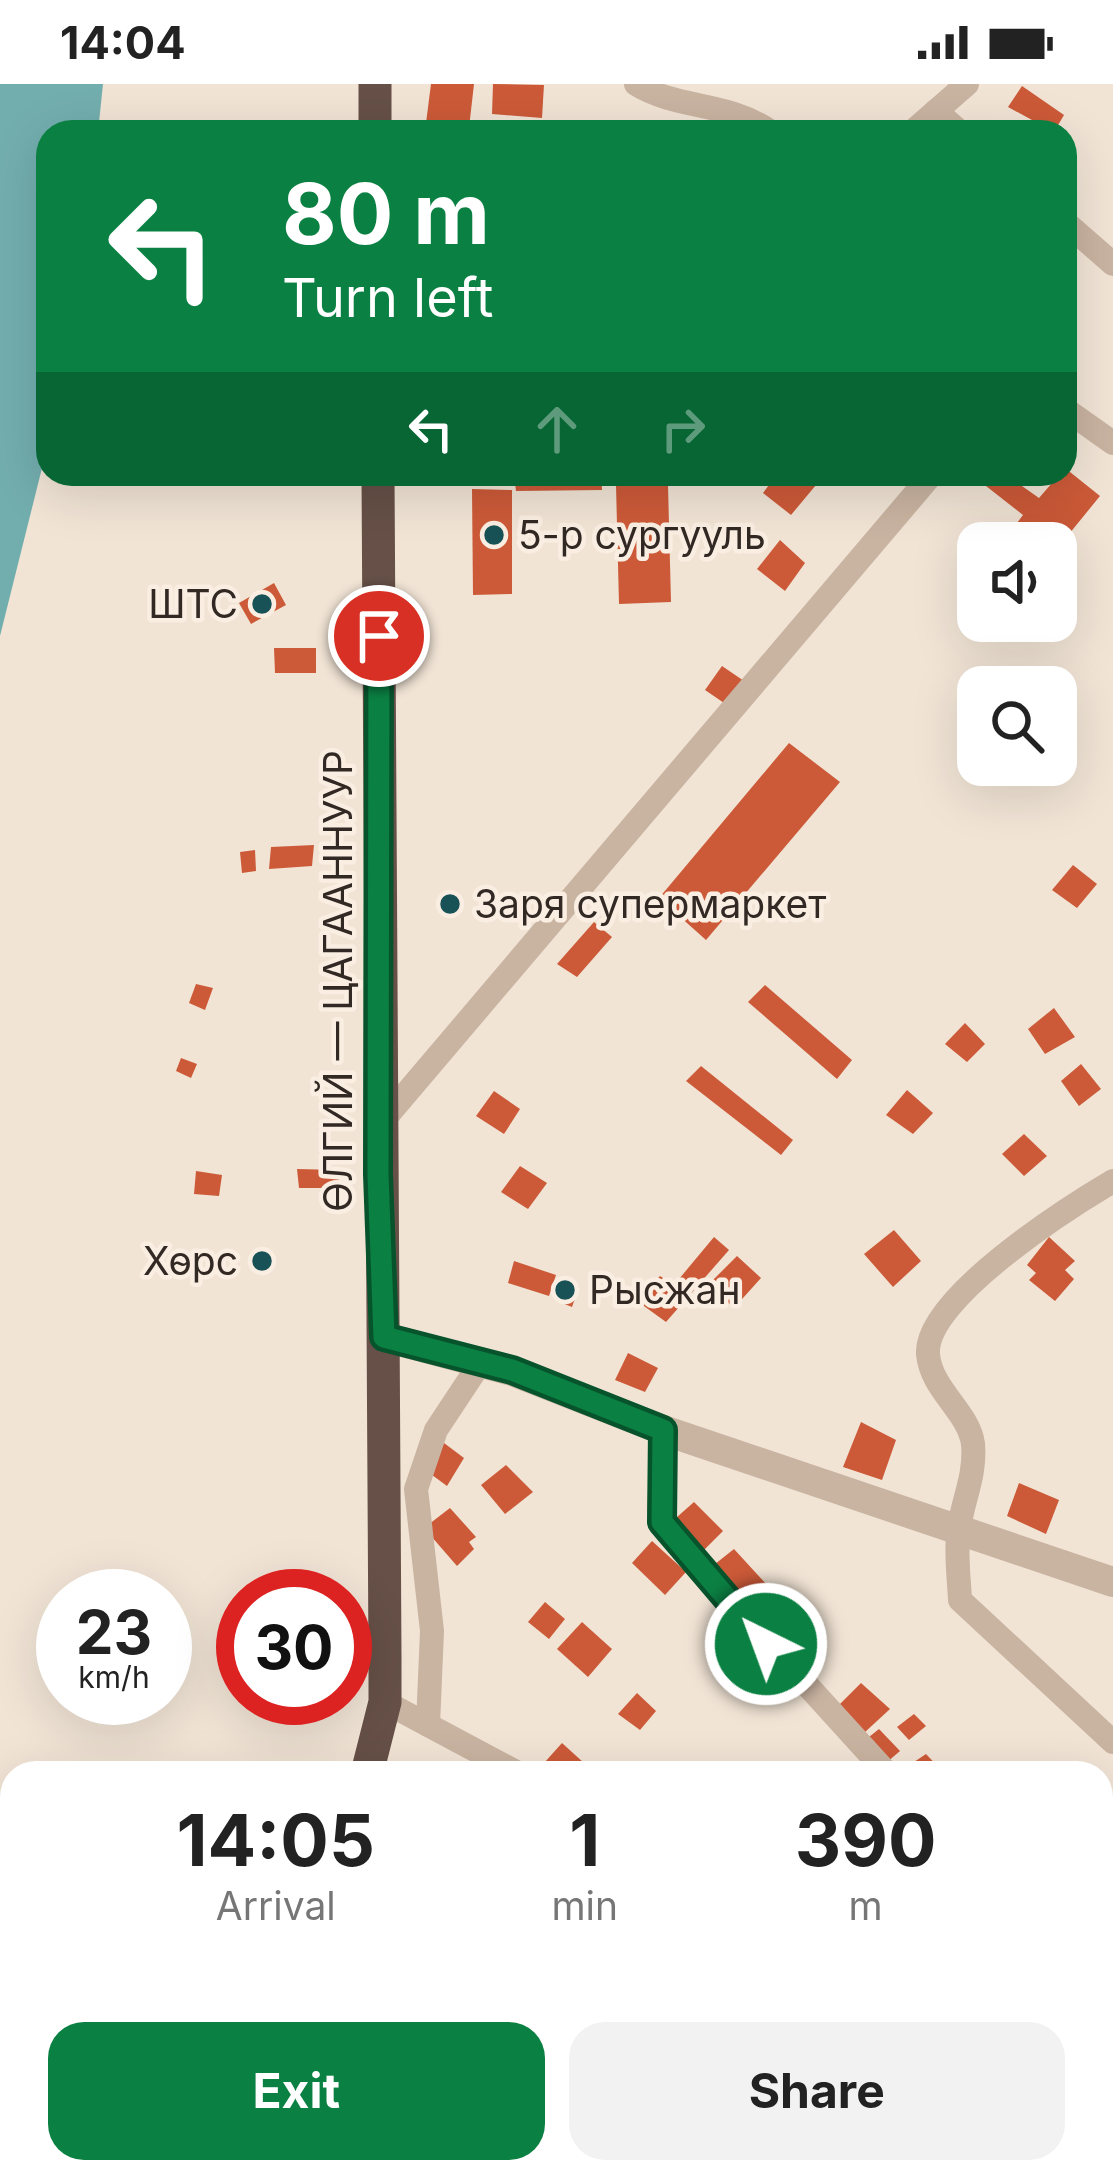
<!DOCTYPE html>
<html lang="en">
<head>
<meta charset="utf-8">
<style>
  :root { --surface:#fff; --page:#f2f2f2; --text:#222; --muted:#767676; --accent:#0b8043 }
  body { margin:0; font-family:Inter,sans-serif; background:var(--page); color:var(--text); height:100vh; display:flex; flex-direction:column; font-size:45px; white-space:nowrap }
  * { box-sizing:border-box; margin:0 }
  p { font-size:39px; color:var(--muted) }
  .icon { flex:none; width:66px; height:66px; fill:none; stroke:currentColor; stroke-width:2; stroke-linecap:round; stroke-linejoin:round }
  .map { position:relative; flex:1; overflow:hidden }
  .panel { position:absolute; left:0px; top:1677px; width:1113px; height:423px; display:flex; flex-direction:column; background:var(--surface); border-radius:36px 36px 0 0; box-shadow:0 12px 48px #0002 }
  .panel>* { flex:none }
  .guide { position:absolute; left:36px; top:36px; width:1041px; height:366px; border-radius:36px; box-shadow:0 12px 48px #0002; background:#0b8043; color:#fff; overflow:hidden }
  .tools { position:absolute; left:957px; top:438px; display:grid; gap:24px }
  .tools a { display:grid; place-items:center; width:120px; height:120px; border-radius:24px; background:var(--surface); box-shadow:0 12px 48px #0002; font-size:60px }
  .speed { position:absolute; left:36px; top:1485px; display:flex; gap:24px; font-size:60px; font-weight:700; text-align:center }
  .speed>* { display:grid; place-content:center; width:156px; height:156px; border-radius:50%; background:var(--surface); box-shadow:0 12px 48px #0002; line-height:1 }
  .speed small { font-size:30px; font-weight:400 }
  .speed .limit { border:18px solid #d22; background:#fff; color:#111 }
  .pin { position:absolute; display:grid; place-items:center; width:102px; height:102px; color:#fff; margin:-51px; border:6px solid #fff; border-radius:50%; box-shadow:0 3px 12px #0007 }
  .me { position:absolute; width:132px; margin:-66px; rotate:318deg; stroke-linejoin:round; filter:drop-shadow(0 0 9px #0008) }
  .turn { display:flex; align-items:center; gap:42px; height:252px; padding:0 48px; font-size:54px }
  .turn .icon { width:156px; height:156px; stroke-width:2.5 }
  .turn b { display:block; font-size:84px; line-height:102px }
  .lanes { display:flex; align-items:center; height:114px; padding:0 48px; background:#0003; justify-content:center; gap:60px; direction:ltr }
  .lanes .off { opacity:.35 }
  .eta { display:flex; justify-content:space-evenly; align-items:center; height:204px; text-align:center }
  .eta b { font-size:72px; font-weight:700; line-height:84px }
  .primary-button { display:flex; gap:24px; margin-top:auto; padding:24px 48px }
  .primary-button a { flex:1; height:138px; border-radius:36px; background:var(--accent); color:#fff; font-size:48px; font-weight:700; line-height:138px; text-align:center }
  .primary-button a+a { background:var(--page); color:var(--text) }
  .status { display:flex; justify-content:space-between; align-items:center; height:84px; padding:0 60px; background:var(--surface); direction:ltr }
  .status svg { height:33px; fill:currentColor }
  .map>svg:first-child { display:block }
  .water { fill:#73aeaf }
  .building { fill:#cc5a38 }
  .lines { fill:none; stroke-linecap:round; stroke-linejoin:round }
  .minor { stroke:#c9b3a1; stroke-width:24 }
  .tertiary { stroke:#c9b3a1; stroke-width:30 }
  .trunk { stroke:#665047; stroke-width:33 }
  .route-casing { stroke:#07532c; stroke-width:30 }
  .route { stroke:#0b8043; stroke-width:21 }
  .poi-dot { fill:#185256; stroke:#f9eee1; stroke-width:4.5 }
  .labels { text-anchor:middle; stroke-width:9; stroke-linejoin:round; paint-order:stroke }
  .poi-label { font-size:39px; fill:#332924; stroke:#f9eee1; text-anchor:start }
  .street-label { font-size:39px; fill:#332924; stroke:#f9eee1 }
</style>
</head>
<body>
<div class="status"><b>14:04</b><svg viewBox="0 0 49 12"><path d="M0 12V9h3v3zM5 12V6h3v6zM10 12V3h3v9zM15 12V0h3v12zM26 1h20v11H26zM47 4h2v5h-2z"/></svg></div>
<div class="map">
<svg width="1113" height="2099" viewBox="0 0 1113 2099">
  <rect width="100%" height="100%" fill="#f1e4d5"/>
  <path class="water" d="M 0,0 L 103,0 L 98,48 L 48,48 L 48,360 L 0,552 Z"/>
  <g class="building">
    <path d="M 431,0 L 474,0 L 469,44 L 426,39 Z"/>
    <path d="M 493,0 L 544,1 L 542,34 L 492,30 Z"/>
    <path d="M 1022,2 L 1064,31 L 1054,48 L 1008,23 Z"/>
    <path d="M 1065,384 L 1100,412 L 1056,466 L 1056,459 L 1002,459 L 1023,431 L 986,402 L 1005,390 L 1039,414 Z"/>
    <path d="M 514,390 L 601,390 L 602,406 L 516,407 Z"/>
    <path d="M 777,390 L 803,390 L 816,401 L 791,431 L 763,409 Z"/>
    <path d="M 616,401 L 668,401 L 671,518 L 619,520 Z"/>
    <path d="M 472,405 L 512,406 L 512,510 L 473,511 Z"/>
    <path d="M 780,456 L 805,479 L 785,507 L 757,485 Z"/>
    <path d="M 274,499 L 286,521 L 251,540 L 239,519 Z"/>
    <path d="M 274,564 L 316,564 L 316,589 L 275,589 Z"/>
    <path d="M 722,582 L 744,597 L 727,621 L 705,606 Z"/>
    <path d="M 789,659 L 840,698 L 706,856 L 659,814 Z"/>
    <path d="M 314,761 L 312,782 L 269,785 L 271,763 Z"/>
    <path d="M 255,766 L 256,787 L 242,789 L 240,768 Z"/>
    <path d="M 1073,781 L 1097,800 L 1077,824 L 1052,806 Z"/>
    <path d="M 594,838 L 612,853 L 577,893 L 557,880 Z"/>
    <path d="M 196,900 L 213,904 L 205,926 L 189,919 Z"/>
    <path d="M 765,901 L 852,976 L 837,995 L 748,918 Z"/>
    <path d="M 1054,924 L 1075,953 L 1045,970 L 1028,945 Z"/>
    <path d="M 965,939 L 985,960 L 967,978 L 945,960 Z"/>
    <path d="M 181,974 L 197,980 L 191,994 L 176,987 Z"/>
    <path d="M 1081,980 L 1101,1005 L 1079,1022 L 1061,997 Z"/>
    <path d="M 701,982 L 793,1056 L 781,1071 L 686,997 Z"/>
    <path d="M 907,1006 L 933,1029 L 913,1050 L 886,1031 Z"/>
    <path d="M 494,1007 L 520,1025 L 504,1050 L 476,1032 Z"/>
    <path d="M 1024,1050 L 1047,1072 L 1024,1092 L 1002,1070 Z"/>
    <path d="M 520,1082 L 547,1099 L 528,1125 L 501,1108 Z"/>
    <path d="M 297,1085 L 339,1086 L 339,1104 L 299,1104 Z"/>
    <path d="M 196,1087 L 222,1091 L 219,1112 L 194,1110 Z"/>
    <path d="M 894,1146 L 921,1177 L 893,1203 L 864,1170 Z"/>
    <path d="M 714,1153 L 729,1166 L 666,1238 L 637,1217 L 660,1192 L 674,1201 Z"/>
    <path d="M 1049,1153 L 1075,1177 L 1065,1186 L 1074,1195 L 1055,1217 L 1029,1196 L 1036,1189 L 1027,1181 Z"/>
    <path d="M 737,1172 L 761,1194 L 734,1224 L 708,1201 Z"/>
    <path d="M 514,1177 L 556,1191 L 549,1212 L 508,1199 Z"/>
    <path d="M 564,1196 L 579,1203 L 572,1223 L 557,1217 Z"/>
    <path d="M 628,1269 L 658,1284 L 645,1308 L 615,1296 Z"/>
    <path d="M 861,1338 L 896,1356 L 882,1396 L 843,1383 Z"/>
    <path d="M 444,1359 L 464,1374 L 447,1402 L 428,1388 Z"/>
    <path d="M 506,1381 L 533,1408 L 505,1430 L 481,1401 Z"/>
    <path d="M 1019,1399 L 1059,1416 L 1046,1450 L 1007,1432 Z"/>
    <path d="M 694,1418 L 723,1447 L 700,1470 L 668,1441 Z"/>
    <path d="M 450,1424 L 476,1453 L 469,1458 L 474,1465 L 457,1482 L 424,1444 Z"/>
    <path d="M 652,1457 L 686,1488 L 665,1511 L 632,1479 Z"/>
    <path d="M 734,1465 L 768,1502 L 746,1523 L 710,1484 Z"/>
    <path d="M 545,1518 L 565,1535 L 549,1555 L 528,1538 Z"/>
    <path d="M 582,1538 L 612,1565 L 588,1593 L 557,1565 Z"/>
    <path d="M 861,1599 L 890,1625 L 864,1649 L 836,1624 Z"/>
    <path d="M 637,1609 L 656,1627 L 640,1646 L 618,1630 Z"/>
    <path d="M 914,1630 L 926,1642 L 909,1656 L 897,1643 Z"/>
    <path d="M 879,1645 L 900,1667 L 886,1679 L 864,1657 Z"/>
    <path d="M 562,1659 L 584,1679 L 576,1689 L 557,1689 L 544,1679 Z"/>
    <path d="M 926,1670 L 944,1689 L 920,1689 L 911,1680 Z"/>
    <path d="M 1101,1762 L 1113,1773 L 1113,1815 L 1101,1804 Z"/>
    <path d="M 706,2088 L 728,2088 L 738,2099 L 695,2099 Z"/>
    <path d="M 797,2088 L 812,2088 L 824,2099 L 787,2099 Z"/>
    <path d="M 890,2088 L 932,2088 L 923,2099 L 904,2099 Z"/>
    <path d="M 942,2088 L 964,2088 L 979,2099 L 933,2099 Z"/>
  </g>
  <g class="lines">
    <g class="minor">
      <path d="M 636,0 C 678,26 727,17 771,48"/>
      <path d="M 936,27 L 960,48"/>
      <path d="M 912,48 L 967,0"/>
      <path d="M 1065,138 L 1113,180"/>
      <path d="M 1065,325 L 1113,359"/>
      <path d="M 381,1039 L 932,390"/>
      <path d="M 1113,1097 C 1069,1123 924,1215 928,1270 C 931,1306 969,1328 973,1360 C 976,1394 961,1419 958,1451 C 956,1472 959,1495 960,1516 L 1113,1658"/>
      <path d="M 663,1346 L 659,1427 L 667,1447 L 887,1689"/>
      <path d="M 385,1618 L 518,1689"/>
      <path d="M 428,1641 L 432,1547 L 416,1405 L 436,1346 L 481,1278"/>
      <path d="M 1101,1739 L 1113,1727"/>
      <path d="M 1101,1971 L 1113,1983"/>
      <path d="M 491,2088 L 502,2099"/>
      <path d="M 1074,2088 L 1087,2099"/>
    </g>
    <path class="tertiary" d="M 384,1253 L 512,1287 L 663,1346 L 1113,1498"/>
    <g class="trunk">
      <path d="M 375,0 L 375,48"/>
      <path d="M 367,1689 L 385,1618 L 385,1573 L 378,390"/>
      <path d="M 0,1989 L 12,1981"/>
    </g>
  </g>
  <g class="lines">
    <g class="route-casing">
      <path id="route" d="M 379,552 L 378,1090 L 384,1253 L 512,1286 L 663,1346 L 662,1438 L 766,1560"/>
    </g>
    <use href="#route" class="route"/>
  </g>
  <g class="poi-dot">
    <circle cx="494" cy="451" r="12"/>
    <circle cx="262" cy="520" r="12"/>
    <circle cx="450" cy="820" r="12"/>
    <circle cx="262" cy="1177" r="12"/>
    <circle cx="565" cy="1206" r="12"/>
  </g>
  <g class="labels">
    <g class="poi-label">
      <text x="518" y="465">5-р сургууль</text>
      <text x="238" y="534" text-anchor="end">ШТС</text>
      <text x="474" y="834">Заря супермаркет</text>
      <text x="238" y="1191" text-anchor="end">Хөрс</text>
      <text x="589" y="1220">Рысжан</text>
    </g>
    <g class="street-label">
      <text transform="translate(338 897) rotate(-90)" y="14">ӨЛГИЙ — ЦАГААННУУР</text>
    </g>
  </g>
</svg>
<div class="tools">
<a><svg class="icon" aria-label="sound" viewBox="0 0 24 24"><path d="M4 9h4l5-4v14l-5-4H4zM17 9q2 3 0 6"/></svg></a>
<a><svg class="icon" aria-label="search" viewBox="0 0 24 24"><circle cx="10" cy="10" r="6"/><path d="M15 15l6 6"/></svg></a>
</div>
<div class="speed"><div>23<small>km/h</small></div><div class="limit">30</div></div>
<div class="pin" style="left:379px;top:552px;background:#d93025"><svg class="icon" aria-label="arrive" viewBox="0 0 24 24"><path d="M6 21V4h12l-3 4 3 4H6"/></svg></div>
<svg class="me" style="left:766px;top:1560px" viewBox="-20 -20 40 40"><circle r="17" fill="#0b8043" stroke="#fff" stroke-width="3"/><path d="M0-11L8 9 0 5-8 9z" fill="#fff"/></svg>
<div class="guide">
<div class="turn"><svg class="icon" aria-label="left" viewBox="0 0 24 24"><path d="M17 20v-9H6M10 6l-5 5 5 5"/></svg><div><b>80 m</b>Turn left</div></div>
<div class="lanes"><svg class="icon" aria-label="left" viewBox="0 0 24 24"><path d="M17 20v-9H6M10 6l-5 5 5 5"/></svg><svg class="icon off" aria-label="ahead" viewBox="0 0 24 24"><path d="M12 20V5M6 11l6-6 6 6"/></svg><svg class="icon off" aria-label="right" viewBox="0 0 24 24"><path d="M7 20v-9h11M14 6l5 5-5 5"/></svg></div>
</div>
<section class="panel">
<div class="eta">
<div><b>14:05</b><p>Arrival</p></div>
<div><b>1</b><p>min</p></div>
<div><b>390</b><p>m</p></div>
</div>
<div class="primary-button"><a>Exit</a><a>Share</a></div>
</section>
</div>
</body>
</html>
